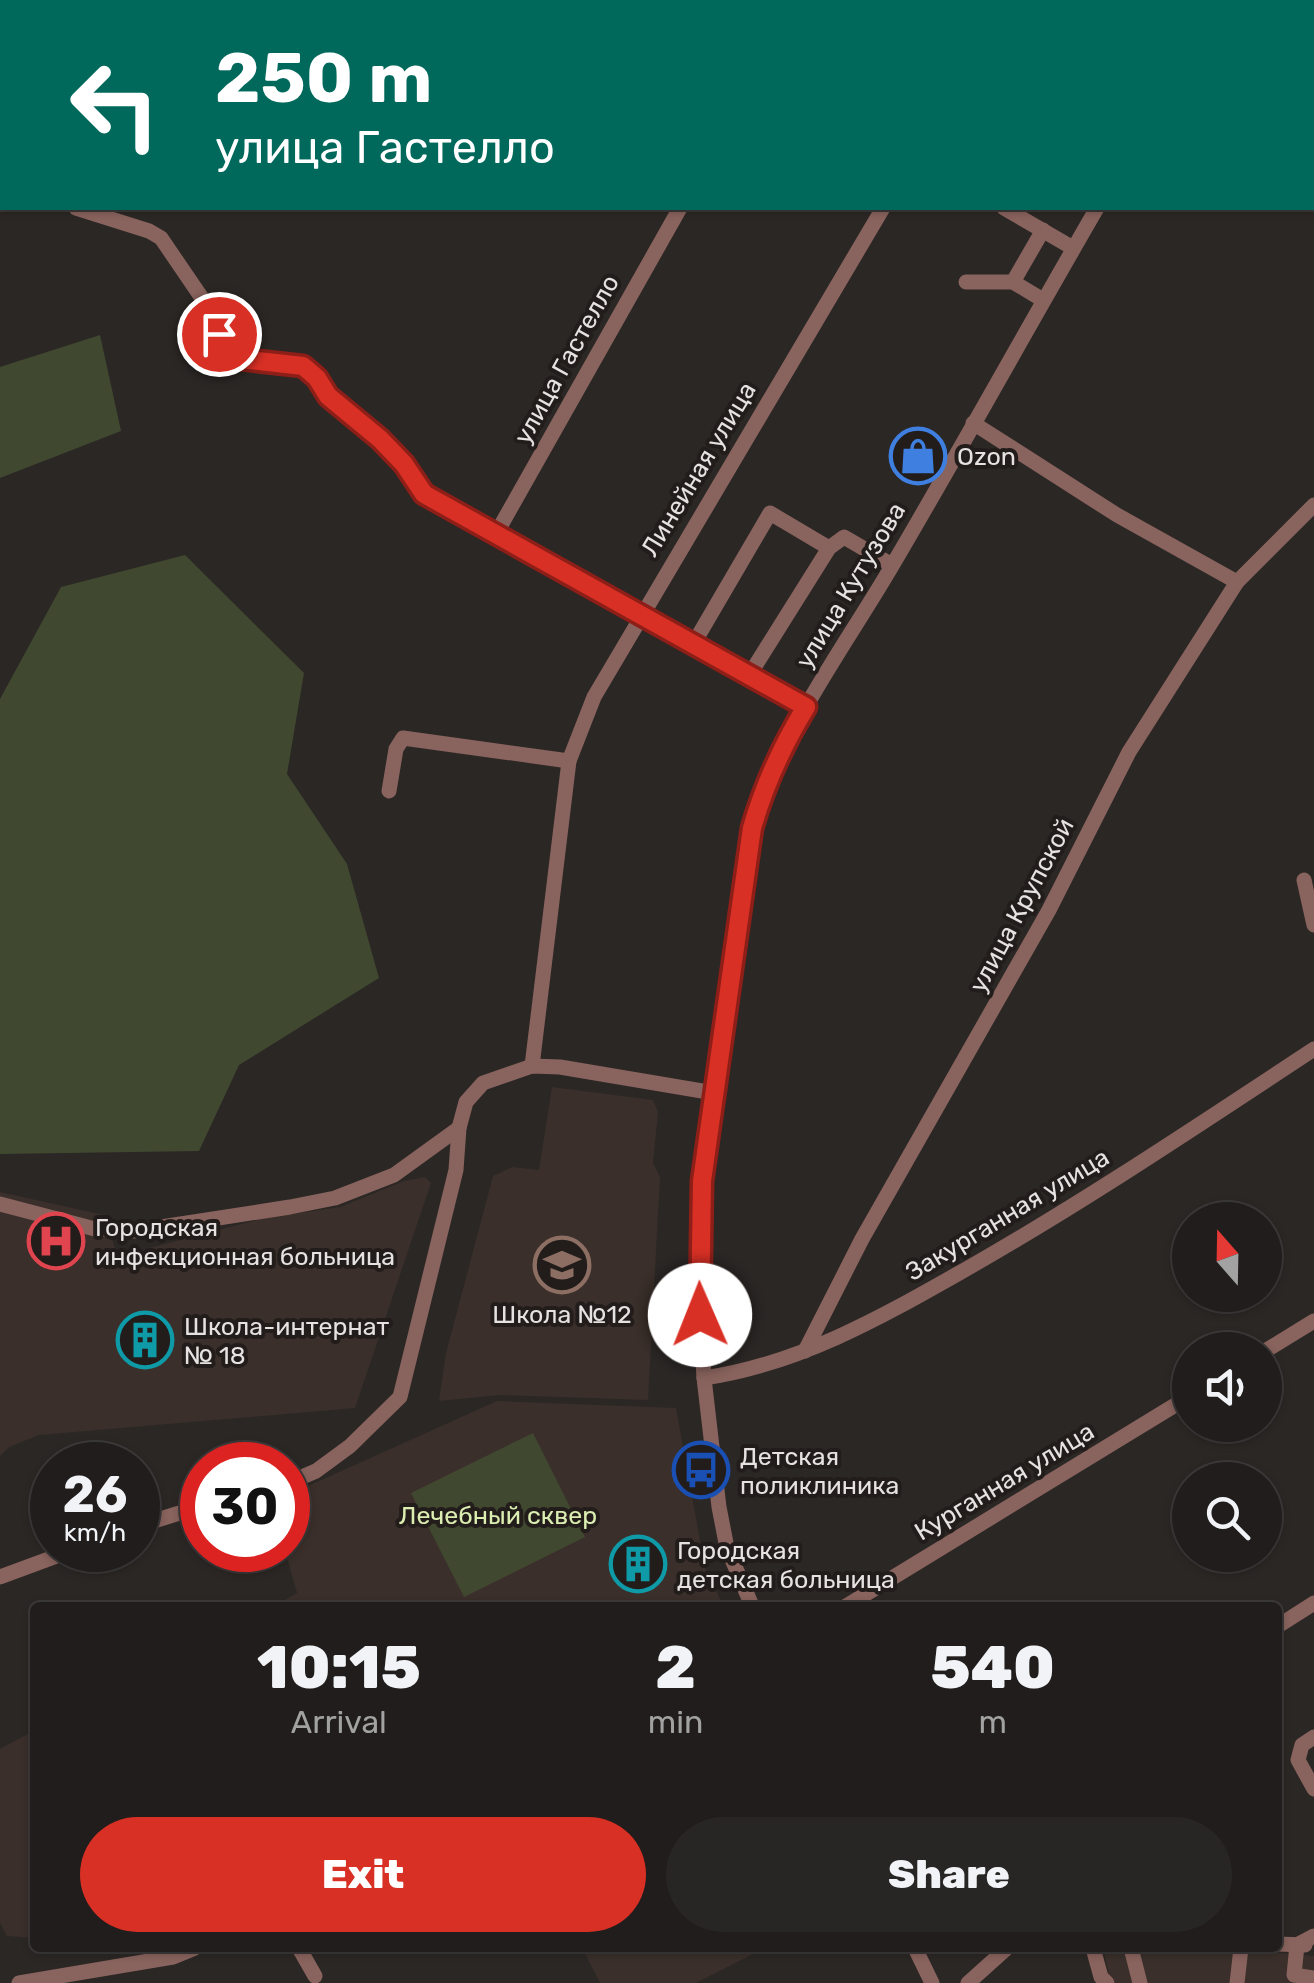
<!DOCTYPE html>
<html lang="en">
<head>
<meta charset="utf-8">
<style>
  :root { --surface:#201d1c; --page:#282625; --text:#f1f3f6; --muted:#a2a2a3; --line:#3d3b3b; --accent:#d93025 }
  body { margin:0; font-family:Rubik,sans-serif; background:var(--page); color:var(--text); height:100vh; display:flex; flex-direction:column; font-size:38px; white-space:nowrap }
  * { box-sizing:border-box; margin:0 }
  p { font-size:32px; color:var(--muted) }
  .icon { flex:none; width:55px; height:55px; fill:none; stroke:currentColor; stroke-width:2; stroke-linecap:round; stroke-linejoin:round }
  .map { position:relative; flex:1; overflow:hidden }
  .side { position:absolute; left:30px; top:1602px; width:1252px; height:350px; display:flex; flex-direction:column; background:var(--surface); border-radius:10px; box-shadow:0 2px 8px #0004,0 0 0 2px var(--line) }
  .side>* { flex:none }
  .guide { position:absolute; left:0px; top:0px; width:1315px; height:210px; box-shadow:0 2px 8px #0004,0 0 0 2px var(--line); background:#00695c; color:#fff; overflow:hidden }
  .needle { width:65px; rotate:340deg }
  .buttons { position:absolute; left:1172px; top:1202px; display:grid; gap:20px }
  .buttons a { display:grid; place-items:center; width:110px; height:110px; border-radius:50%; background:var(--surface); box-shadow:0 2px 8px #0004,0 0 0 2px var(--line); font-size:50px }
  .speed { position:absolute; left:30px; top:1442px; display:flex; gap:20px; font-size:50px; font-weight:700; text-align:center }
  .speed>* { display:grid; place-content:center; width:130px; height:130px; border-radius:50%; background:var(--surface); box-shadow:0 2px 8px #0004,0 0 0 2px var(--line); line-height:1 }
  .speed small { font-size:25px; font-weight:400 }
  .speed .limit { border:15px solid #d22; background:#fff; color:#111 }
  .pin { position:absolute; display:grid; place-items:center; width:85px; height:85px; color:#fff; margin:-42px; border:5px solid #fff; border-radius:50%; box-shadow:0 2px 10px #0007 }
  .me { position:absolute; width:110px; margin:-55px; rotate:359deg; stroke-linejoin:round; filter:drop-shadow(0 0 8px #0008) }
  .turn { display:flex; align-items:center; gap:35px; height:210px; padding:0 50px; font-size:45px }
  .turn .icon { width:130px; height:130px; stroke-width:2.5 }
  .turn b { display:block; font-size:70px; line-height:85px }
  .eta { display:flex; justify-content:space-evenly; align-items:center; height:170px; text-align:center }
  .eta b { font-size:60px; font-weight:800; line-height:70px }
  .cta { display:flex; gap:20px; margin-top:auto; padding:20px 50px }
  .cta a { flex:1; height:115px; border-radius:60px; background:var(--accent); color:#fff; font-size:40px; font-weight:800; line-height:115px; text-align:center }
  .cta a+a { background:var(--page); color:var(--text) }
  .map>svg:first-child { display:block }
  .built { fill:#3a2f2a }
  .green { fill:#404830 }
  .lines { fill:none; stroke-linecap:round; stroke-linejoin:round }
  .minor { stroke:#89635d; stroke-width:15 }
  .route-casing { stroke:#8d1f18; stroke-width:25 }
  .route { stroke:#d93025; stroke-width:18 }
  .labels { text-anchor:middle; stroke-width:8; stroke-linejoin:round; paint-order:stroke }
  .street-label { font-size:25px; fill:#e5e2e1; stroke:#221d1b }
  .poi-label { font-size:25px; fill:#e5e2e1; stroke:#221d1b; text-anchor:start }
  .park-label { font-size:25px; fill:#dbedb0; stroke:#221d1b }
</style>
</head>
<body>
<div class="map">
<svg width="1314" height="1983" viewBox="0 0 1314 1983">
  <rect width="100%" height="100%" fill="#2b2725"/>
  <g class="built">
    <path d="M 552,1087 L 653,1100 L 658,1112 L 653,1163 L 660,1177 L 648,1400 L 500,1395 L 439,1401 L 446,1353 L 493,1176 L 512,1167 L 539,1170 Z"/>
    <path d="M 425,1177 L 431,1183 L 355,1408 L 39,1435 L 9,1447 L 0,1456 L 0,1192 L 104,1215 L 121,1266 L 138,1251 L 265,1218 L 340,1207 L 404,1181 Z"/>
    <path d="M 497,1401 L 676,1408 L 705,1568 L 724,1607 L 271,1608 L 297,1593 L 285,1550 L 288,1550 L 288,1495 Z"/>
    <path d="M 35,1730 L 35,1938 L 7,1936 L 0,1923 L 0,1749 Z"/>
    <path d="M 582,1948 L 765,1948 L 696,1983 L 600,1983 Z"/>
    <path d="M 1103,1948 L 1224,1948 L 1314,1956 L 1314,1983 L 1111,1983 Z"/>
  </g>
  <g class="green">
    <path d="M 100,335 L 121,431 L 0,478 L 0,367 Z"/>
    <path d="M 185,555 L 304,673 L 287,774 L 347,864 L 379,978 L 239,1065 L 199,1151 L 0,1154 L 0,699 L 61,587 Z"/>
    <path d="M 533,1433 L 585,1537 L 464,1597 L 411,1493 Z"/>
  </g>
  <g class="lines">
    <g class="minor">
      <path d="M 939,0 L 943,2"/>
      <path d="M 795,2 L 796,0"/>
      <path d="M 1009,2 L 1011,0"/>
      <path d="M 1245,2 L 1247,0"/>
      <path d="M 1312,158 L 1314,159"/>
      <path d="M 0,184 L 2,185"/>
      <path d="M 76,208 L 149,231 L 161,238 L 206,304 L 227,346 L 240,359 L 303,367 L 317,378 L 328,396 L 380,439 L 404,464 L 424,494 L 807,707"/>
      <path d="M 1004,208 L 1073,248"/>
      <path d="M 966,282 L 1013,282 L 1043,300"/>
      <path d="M 1013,282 L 1043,230"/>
      <path d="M 973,423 L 1117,515 L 1237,582"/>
      <path d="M 496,534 L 680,208"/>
      <path d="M 694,643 L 770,513 L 829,548"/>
      <path d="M 750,674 L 829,548 L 844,537 L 892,565"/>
      <path d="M 389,791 L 396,749 L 403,738 L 569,761"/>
      <path d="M 1304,880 L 1314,925"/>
      <path d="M 532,1066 L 569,761 L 594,697 L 883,208"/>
      <path d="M 0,1204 L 95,1229 L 135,1231 L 290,1207 L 335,1198 L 394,1175 L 459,1128"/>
      <path d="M 805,1351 L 862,1239 L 1049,910 L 1129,752 L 1237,582 L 1314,505"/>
      <path d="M 1265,1351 L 1314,1321"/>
      <path d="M 704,1378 C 801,1364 885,1315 968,1268 C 1087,1200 1200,1124 1314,1049"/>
      <path d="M 288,1483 L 316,1471 L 350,1446 L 400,1397 L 456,1170 L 459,1128 L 466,1102 L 483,1083 L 532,1066 L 560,1067 L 714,1093"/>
      <path d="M 138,1526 L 202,1506"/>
      <path d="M 0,1577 L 73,1550"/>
      <path d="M 753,1608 L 727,1548 L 719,1507 L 704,1378 L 699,1292 L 702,1181 L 753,827 C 780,732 842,651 892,566 C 962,447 1028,327 1097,208"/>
      <path d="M 843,1608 L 1190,1396"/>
      <path d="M 1278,1626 L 1314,1603"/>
      <path d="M 1314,1737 L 1302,1745 L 1298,1760 L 1314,1789"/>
      <path d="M 1314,1936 L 1297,1945 L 1294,1975 L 1314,1978"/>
      <path d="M 1278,1944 L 1305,1945"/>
      <path d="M 299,1948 L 315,1976"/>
      <path d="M 915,1948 L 932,1983"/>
      <path d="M 1093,1948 L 1101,1977 L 1107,1983"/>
      <path d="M 1131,1948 L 1140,1983"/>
      <path d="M 19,1983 L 173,1957 L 195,1948"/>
      <path d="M 968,1983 L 1007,1948"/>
      <path d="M 1237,1983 L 1241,1948"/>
    </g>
  </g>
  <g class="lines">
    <g class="route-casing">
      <path id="route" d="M 219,334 L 232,353 L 240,359 L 303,366 L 317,378 L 328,396 L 380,439 L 404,464 L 424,494 L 806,707 C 782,746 765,783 752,828 L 702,1181 L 700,1315"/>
    </g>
    <use href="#route" class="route"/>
  </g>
  <defs>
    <g id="shop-ring" transform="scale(2.875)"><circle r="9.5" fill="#221d1b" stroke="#3f7fe0" stroke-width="1.5"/><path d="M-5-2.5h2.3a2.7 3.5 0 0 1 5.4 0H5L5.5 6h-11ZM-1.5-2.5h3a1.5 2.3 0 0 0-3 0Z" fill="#3f7fe0"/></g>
    <g id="hospital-ring" transform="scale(2.875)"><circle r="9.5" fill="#221d1b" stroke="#e0444e" stroke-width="1.5"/><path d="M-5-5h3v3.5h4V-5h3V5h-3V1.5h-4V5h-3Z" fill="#e0444e"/></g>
    <g id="school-ring" transform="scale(2.875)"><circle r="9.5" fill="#221d1b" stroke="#8d6e63" stroke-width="1.5"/><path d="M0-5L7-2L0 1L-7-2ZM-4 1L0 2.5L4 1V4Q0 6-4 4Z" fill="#8d6e63"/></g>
    <g id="building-ring" transform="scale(2.875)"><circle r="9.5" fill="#221d1b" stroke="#0f9aa8" stroke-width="1.5"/><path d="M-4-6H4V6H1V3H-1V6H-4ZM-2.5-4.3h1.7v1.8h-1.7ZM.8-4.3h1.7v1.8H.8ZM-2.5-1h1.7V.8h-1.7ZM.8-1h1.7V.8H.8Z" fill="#0f9aa8"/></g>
    <g id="bus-ring" transform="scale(2.875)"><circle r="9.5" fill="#221d1b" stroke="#1a4fb4" stroke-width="1.5"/><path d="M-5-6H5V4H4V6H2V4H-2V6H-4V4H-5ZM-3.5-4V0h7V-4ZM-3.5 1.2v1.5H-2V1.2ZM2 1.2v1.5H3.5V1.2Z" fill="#1a4fb4"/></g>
  </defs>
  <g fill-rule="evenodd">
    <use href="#shop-ring" x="918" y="456"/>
    <use href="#hospital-ring" x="56" y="1241"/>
    <use href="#school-ring" x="562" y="1265"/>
    <use href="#building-ring" x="145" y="1340"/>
    <use href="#bus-ring" x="701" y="1470"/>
    <use href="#building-ring" x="638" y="1564"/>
  </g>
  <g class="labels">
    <g class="street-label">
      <text transform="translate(566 359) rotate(-61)" y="9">улица Гастелло</text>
      <text transform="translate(698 469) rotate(-59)" y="9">Линейная улица</text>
      <text transform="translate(850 585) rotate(-59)" y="9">улица Кутузова</text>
      <text transform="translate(1021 905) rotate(-62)" y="9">улица Крупской</text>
      <text transform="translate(1007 1214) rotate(-31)" y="9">Закурганная улица</text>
      <text transform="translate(1004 1481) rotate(-31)" y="9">Курганная улица</text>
    </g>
    <g class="poi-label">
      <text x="957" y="465">Ozon</text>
      <text x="95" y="1236">Городская<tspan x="95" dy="29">инфекционная больница</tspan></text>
      <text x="562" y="1323" text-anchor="middle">Школа №12</text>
      <text x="184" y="1335">Школа-интернат<tspan x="184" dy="29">№ 18</tspan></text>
      <text x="740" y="1465">Детская<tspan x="740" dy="29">поликлиника</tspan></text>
      <text x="677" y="1559">Городская<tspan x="677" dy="29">детская больница</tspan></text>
    </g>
    <g class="park-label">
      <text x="498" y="1524">Лечебный сквер</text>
    </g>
  </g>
</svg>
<div class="buttons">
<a><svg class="needle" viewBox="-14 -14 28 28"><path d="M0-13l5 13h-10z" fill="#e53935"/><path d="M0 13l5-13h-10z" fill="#a2a2a3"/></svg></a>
<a><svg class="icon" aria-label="sound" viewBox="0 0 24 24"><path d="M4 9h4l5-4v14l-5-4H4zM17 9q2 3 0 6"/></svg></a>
<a><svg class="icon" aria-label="search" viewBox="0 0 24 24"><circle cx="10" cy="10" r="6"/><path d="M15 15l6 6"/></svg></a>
</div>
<div class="speed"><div>26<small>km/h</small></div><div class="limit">30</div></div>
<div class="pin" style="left:219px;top:334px;background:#d93025"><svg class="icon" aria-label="arrive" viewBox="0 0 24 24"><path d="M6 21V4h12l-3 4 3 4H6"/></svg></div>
<svg class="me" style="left:700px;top:1315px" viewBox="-20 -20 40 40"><circle r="19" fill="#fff"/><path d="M0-13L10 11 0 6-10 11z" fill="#d93025"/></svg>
<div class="guide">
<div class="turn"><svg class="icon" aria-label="left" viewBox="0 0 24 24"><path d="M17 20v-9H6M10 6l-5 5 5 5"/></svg><div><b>250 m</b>улица Гастелло</div></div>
</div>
<section class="side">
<div class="eta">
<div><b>10:15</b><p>Arrival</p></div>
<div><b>2</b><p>min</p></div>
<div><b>540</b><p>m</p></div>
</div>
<div class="cta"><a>Exit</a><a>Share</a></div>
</section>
</div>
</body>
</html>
